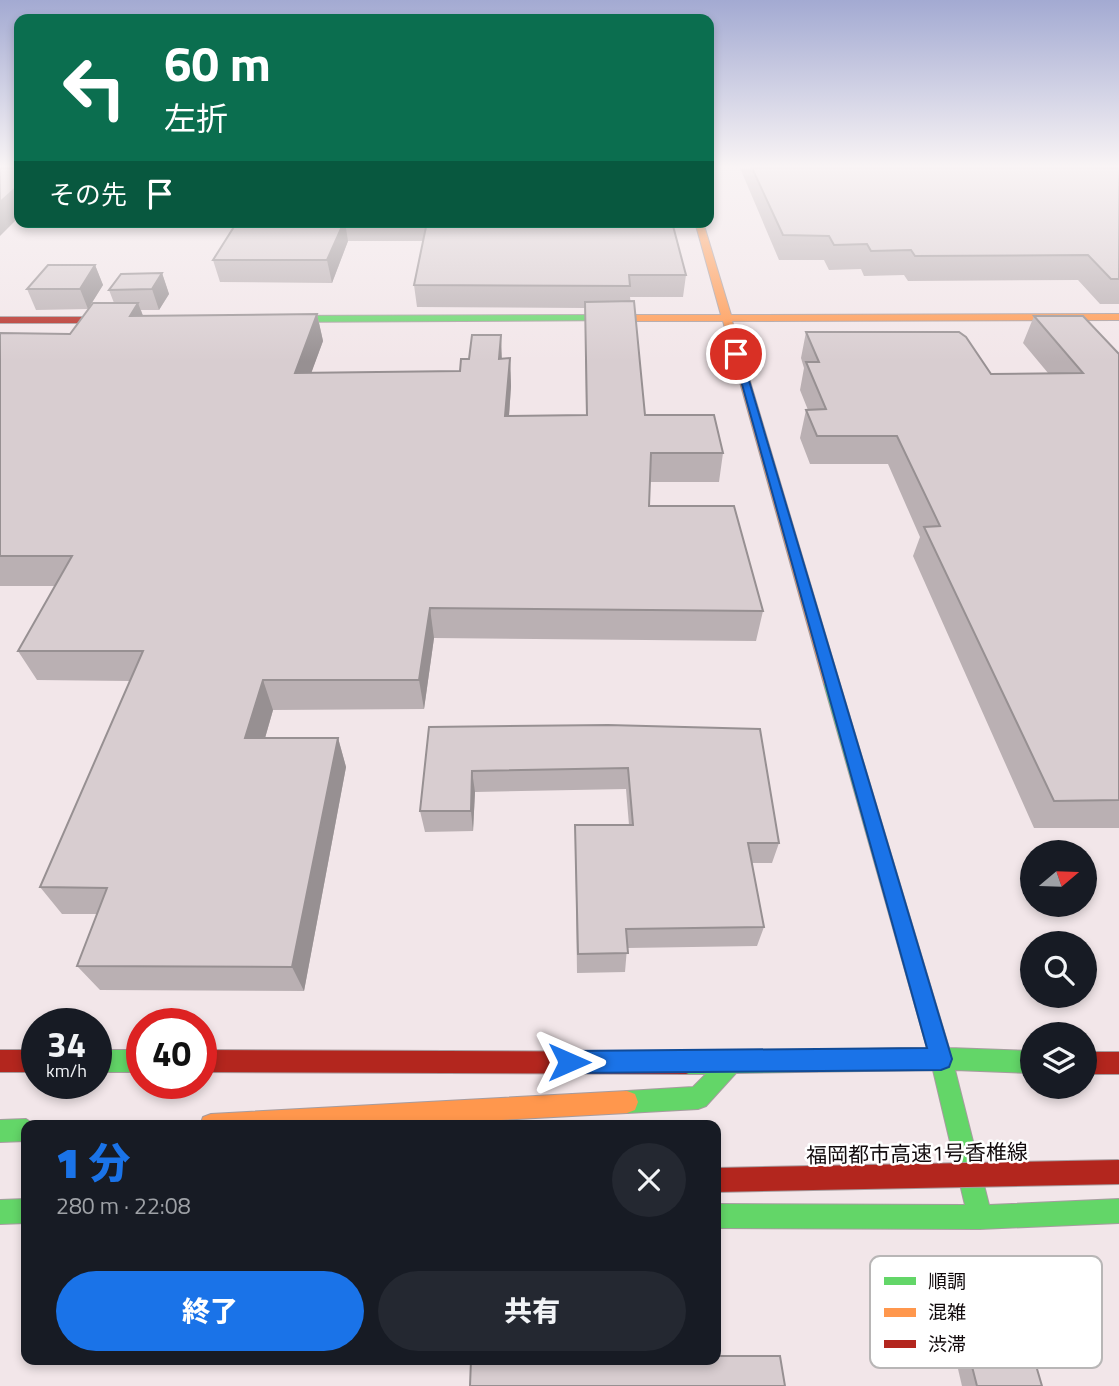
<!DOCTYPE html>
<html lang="ja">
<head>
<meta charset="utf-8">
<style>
  :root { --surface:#171b24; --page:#242831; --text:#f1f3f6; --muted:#9ea1a6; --accent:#1a73e8 }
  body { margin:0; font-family:"Titillium Web","Noto Sans JP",sans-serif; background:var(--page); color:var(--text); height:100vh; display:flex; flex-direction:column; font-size:26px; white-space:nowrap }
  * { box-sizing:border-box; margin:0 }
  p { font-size:23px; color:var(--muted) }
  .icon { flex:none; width:38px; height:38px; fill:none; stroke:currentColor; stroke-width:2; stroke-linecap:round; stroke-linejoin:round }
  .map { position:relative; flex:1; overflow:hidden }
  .panel { position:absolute; left:21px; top:1120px; width:700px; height:245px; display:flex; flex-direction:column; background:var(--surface); border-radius:14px; box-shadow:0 4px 10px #0003 }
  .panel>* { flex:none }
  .banner { position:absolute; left:14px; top:14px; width:700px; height:214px; border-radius:14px; box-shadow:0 4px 10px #0003; background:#0b6e4f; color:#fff; overflow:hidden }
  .needle { width:46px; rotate:71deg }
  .tools { position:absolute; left:1020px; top:840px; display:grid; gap:14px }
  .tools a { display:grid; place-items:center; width:77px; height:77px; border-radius:50%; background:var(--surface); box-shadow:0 4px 10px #0003; font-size:35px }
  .speed { position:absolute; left:21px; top:1008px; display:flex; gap:14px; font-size:35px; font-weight:700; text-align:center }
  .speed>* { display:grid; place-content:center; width:91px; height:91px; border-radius:50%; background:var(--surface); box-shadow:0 4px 10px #0003; line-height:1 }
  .speed small { font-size:18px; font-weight:400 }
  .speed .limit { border:10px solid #d22; background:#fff; color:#111 }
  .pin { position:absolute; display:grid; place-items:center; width:60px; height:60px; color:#fff; margin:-30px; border:4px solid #fff; border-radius:50%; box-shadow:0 2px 7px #0007 }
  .me { position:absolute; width:77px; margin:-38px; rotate:90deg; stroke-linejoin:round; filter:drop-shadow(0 0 5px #0008) }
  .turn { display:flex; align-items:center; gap:24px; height:147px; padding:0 35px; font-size:32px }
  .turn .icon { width:91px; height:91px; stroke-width:2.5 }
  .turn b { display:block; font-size:49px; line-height:60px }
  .then { display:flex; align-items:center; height:66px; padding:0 35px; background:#0003; gap:14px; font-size:26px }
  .round { display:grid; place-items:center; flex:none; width:74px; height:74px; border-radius:37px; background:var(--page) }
  .summary { display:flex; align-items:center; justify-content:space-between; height:119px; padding:0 35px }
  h1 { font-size:42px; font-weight:800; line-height:52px; color:var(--accent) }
  .button { display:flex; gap:14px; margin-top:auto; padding:14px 35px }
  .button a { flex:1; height:80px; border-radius:42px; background:var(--accent); color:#fff; font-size:28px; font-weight:800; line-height:80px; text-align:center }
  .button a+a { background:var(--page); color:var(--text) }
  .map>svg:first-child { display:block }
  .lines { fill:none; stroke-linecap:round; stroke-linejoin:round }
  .fast-casing { stroke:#a69c9f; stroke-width:2 }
  .slow-casing { stroke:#a69c9f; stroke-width:2 }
  .jam-casing { stroke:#a69c9f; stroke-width:2 }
  .fast { fill:#63d668; fill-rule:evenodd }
  .slow { fill:#ff974d; fill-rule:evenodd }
  .jam { fill:#b3261e; fill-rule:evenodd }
  .jam-bridge-casing { stroke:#a69c9f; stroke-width:26; stroke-linecap:butt }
  .jam-bridge { stroke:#b3261e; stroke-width:24 }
  .wall { fill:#bab0b3 }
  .shaded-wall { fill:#979092 }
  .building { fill:#d8cdd0; stroke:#979092; stroke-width:2 }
  .route { fill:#1a73e8; stroke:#114b97; stroke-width:2 }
  .labels { text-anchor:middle; stroke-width:5; stroke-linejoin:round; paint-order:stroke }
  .near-street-label { font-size:21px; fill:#110a0c; stroke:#fff }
  .key { fill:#fff; stroke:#b8b6b6; stroke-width:2 }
  .key-label { font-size:19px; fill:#110a0c }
</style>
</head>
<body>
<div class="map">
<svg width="1119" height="1386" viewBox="0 0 1119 1386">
  <rect width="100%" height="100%" fill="#f2e6e9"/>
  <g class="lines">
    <g class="fast-casing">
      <g id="fast">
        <path d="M 628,315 L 631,316 L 631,320 L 265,322 L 260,319 L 265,316 Z"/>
        <path d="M 832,678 L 840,684 L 949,1048 L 1032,1051 L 1032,1073 L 955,1070 L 989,1205 L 1119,1199 L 1119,1223 L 980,1229 L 716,1228 L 716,1204 L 965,1205 L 933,1070 L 736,1073 L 706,1106 L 698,1109 L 627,1113 L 619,1110 L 616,1102 L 619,1094 L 627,1091 L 693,1087 L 706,1074 L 686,1074 L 678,1071 L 675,1063 L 678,1055 L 686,1052 L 927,1048 L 824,684 Z"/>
        <rect x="96" y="1050" width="46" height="22"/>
        <path d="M 26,1119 L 35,1125 L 26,1125 L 26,1141 L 0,1142 L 0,1120 Z"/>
        <path d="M 26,1199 L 26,1223 L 0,1224 L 0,1200 Z"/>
      </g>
    </g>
    <g class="slow-casing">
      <g id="slow">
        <path d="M 695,222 L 703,222 L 731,315 L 1119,314 L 1119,320 L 732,321 L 840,684 L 832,690 L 824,684 L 723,321 L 628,321 L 623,318 L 628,315 L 721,315 Z"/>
        <path d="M 627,1091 L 635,1094 L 638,1102 L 635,1110 L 627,1113 L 410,1125 L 200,1125 L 203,1117 L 211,1114 Z"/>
      </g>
    </g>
    <g class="jam-casing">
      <g id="jam">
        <path d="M 0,317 L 131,317 L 136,320 L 131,323 L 0,323 Z"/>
        <rect x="0" y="1050" width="37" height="22"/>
        <path d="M 201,1050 L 686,1052 L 694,1055 L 697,1063 L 694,1071 L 686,1074 L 201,1072 Z"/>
        <rect x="1085" y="1052" width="34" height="22"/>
      </g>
    </g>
    <use href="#fast" class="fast"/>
    <use href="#slow" class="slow"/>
    <use href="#jam" class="jam"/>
    <g class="jam-bridge-casing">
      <path id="jam-bridge" d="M 716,1180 L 1119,1172"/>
    </g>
    <use href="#jam-bridge" class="jam-bridge"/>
  </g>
  <g class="wall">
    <path d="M 740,168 L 1119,168 L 1119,304 L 1100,304 L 1078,280 L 908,281 L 904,275 L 864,276 L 861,269 L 829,270 L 824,260 L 779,260 Z"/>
    <path d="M 237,222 L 672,222 L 686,275 L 683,297 L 630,297 L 645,415 L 723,453 L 719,482 L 650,482 L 649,506 L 763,611 L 756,641 L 434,638 L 424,709 L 273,710 L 265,738 L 338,738 L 346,767 L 304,991 L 100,990 L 77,966 L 97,914 L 62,914 L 40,887 L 130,681 L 37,680 L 18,651 L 55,586 L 0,586 L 0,333 L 70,334 L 114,303 L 109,290 L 162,273 L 169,294 L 159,310 L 141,310 L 143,316 L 317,314 L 323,341 L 311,373 L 460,371 L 502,359 L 510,358 L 511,386 L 509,416 L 586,415 L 585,308 L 417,307 L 414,285 L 423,241 L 348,241 L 332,283 L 220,282 L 213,260 Z"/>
    <path d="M 95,265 L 103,285 L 88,309 L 36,310 L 27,289 Z"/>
    <path d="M 1034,316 L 1119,354 L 1119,828 L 1034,828 L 913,556 L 920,537 L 888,464 L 810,464 L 800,438 L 806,410 L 808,410 L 800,390 L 804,368 L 801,358 L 806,332 L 991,374 L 1048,373 L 1023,343 Z"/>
    <path d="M 608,725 L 779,843 L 772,863 L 751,863 L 764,927 L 757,946 L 627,948 L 625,972 L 577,973 L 575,825 L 629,825 L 626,789 L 475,792 L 473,831 L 425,832 L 420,811 L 429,727 Z"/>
    <path d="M 967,1347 L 1042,1386 L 962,1386 L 954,1352 Z"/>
  </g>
  <g class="shaded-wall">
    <path d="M 19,185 L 19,217 L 0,236 L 0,202 Z"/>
    <path d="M 344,222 L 345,222 L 348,241 L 332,283 L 327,260 Z"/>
    <path d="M 95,265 L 103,285 L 88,309 L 80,289 Z"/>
    <path d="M 162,273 L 169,294 L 159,310 L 152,289 Z"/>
    <path d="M 138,303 L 148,329 L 130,316 Z"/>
    <path d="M 317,314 L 323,341 L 301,401 L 295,373 Z"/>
    <path d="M 501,335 L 502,362 L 499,359 Z"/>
    <path d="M 510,358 L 511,386 L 507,444 L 505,416 Z"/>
    <path d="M 430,608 L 434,638 L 424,709 L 419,680 Z"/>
    <path d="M 263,680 L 273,710 L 257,766 L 245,738 Z"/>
    <path d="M 338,738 L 346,767 L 304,991 L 292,967 Z"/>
    <path d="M 472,771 L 475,792 L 473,831 L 471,811 Z"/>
  </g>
  <g class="building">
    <path d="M 0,168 L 19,168 L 19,185 L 0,202 Z"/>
    <path d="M 752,168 L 1119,168 L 1119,279 L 1111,279 L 1088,255 L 915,256 L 911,250 L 871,251 L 867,244 L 834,245 L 829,236 L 783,235 Z"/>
    <path d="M 237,222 L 344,222 L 327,260 L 213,260 Z"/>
    <path d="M 427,222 L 672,222 L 686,275 L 629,275 L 630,286 L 414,285 Z"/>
    <path d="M 48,265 L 95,265 L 80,289 L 27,289 Z"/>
    <path d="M 162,273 L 152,289 L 109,290 L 121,274 Z"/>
    <path d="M 634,301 L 645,415 L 714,415 L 723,453 L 651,453 L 649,506 L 734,506 L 763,611 L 430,608 L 419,680 L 263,680 L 245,738 L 338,738 L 292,967 L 77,966 L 107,888 L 40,887 L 143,651 L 18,651 L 72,556 L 0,556 L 0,333 L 70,334 L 93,303 L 138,303 L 130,316 L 317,314 L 295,373 L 460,371 L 461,359 L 469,359 L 472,335 L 501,335 L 499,359 L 510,358 L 505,416 L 587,415 L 585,302 Z"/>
    <path d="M 1034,316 L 1083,316 L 1119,354 L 1119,800 L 1054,801 L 924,527 L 940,526 L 897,436 L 817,436 L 806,410 L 826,409 L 806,362 L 819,362 L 806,332 L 959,332 L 966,337 L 991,374 L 1083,373 Z"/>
    <path d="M 608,725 L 760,729 L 779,843 L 748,843 L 764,927 L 626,929 L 628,953 L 578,954 L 575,825 L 633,825 L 628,768 L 472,771 L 471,811 L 420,811 L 429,727 Z"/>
    <path d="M 1030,1345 L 1042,1386 L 977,1386 L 967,1347 Z"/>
    <path d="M 716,1356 L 780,1356 L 785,1386 L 470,1386 L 471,1360 L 716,1360 Z"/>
  </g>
  <linearGradient id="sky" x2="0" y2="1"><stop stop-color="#a3aad2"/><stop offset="0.46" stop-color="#f9f4f5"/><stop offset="1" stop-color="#f9f4f5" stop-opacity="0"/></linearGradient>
  <rect width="1119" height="362" fill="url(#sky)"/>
  <path class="route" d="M 733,352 L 741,354 L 952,1059 L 949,1067 L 941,1070 L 569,1073 L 562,1070 L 558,1062 L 562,1054 L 569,1051 L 927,1048 Z"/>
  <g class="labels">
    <g class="near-street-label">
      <text transform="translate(917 1154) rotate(-1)" y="7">福岡都市高速1号香椎線</text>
    </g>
  </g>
  <rect x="870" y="1256" width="232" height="112" rx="10" class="key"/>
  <rect x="884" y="1277" width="32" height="8" fill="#63d668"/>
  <rect x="884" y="1308" width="32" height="9" fill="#ff974d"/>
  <rect x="884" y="1340" width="32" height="8" fill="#b3261e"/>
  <g class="key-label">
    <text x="928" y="1288">順調</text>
    <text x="928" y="1319">混雑</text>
    <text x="928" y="1351">渋滞</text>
  </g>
</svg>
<div class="tools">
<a><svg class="needle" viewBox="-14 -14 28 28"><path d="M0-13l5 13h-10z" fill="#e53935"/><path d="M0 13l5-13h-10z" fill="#9ea1a6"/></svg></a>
<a><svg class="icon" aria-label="search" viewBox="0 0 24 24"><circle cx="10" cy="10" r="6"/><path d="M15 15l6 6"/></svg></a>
<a><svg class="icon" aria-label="layers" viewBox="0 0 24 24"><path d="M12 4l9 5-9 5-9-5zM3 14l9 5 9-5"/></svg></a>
</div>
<div class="speed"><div>34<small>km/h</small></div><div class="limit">40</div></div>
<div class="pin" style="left:736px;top:354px;background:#d93025"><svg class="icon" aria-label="arrive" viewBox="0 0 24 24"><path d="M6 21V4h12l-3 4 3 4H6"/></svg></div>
<svg class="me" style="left:569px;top:1062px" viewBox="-20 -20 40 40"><path d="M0-17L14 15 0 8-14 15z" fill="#1a73e8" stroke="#fff" stroke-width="4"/></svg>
<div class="banner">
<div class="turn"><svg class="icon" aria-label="left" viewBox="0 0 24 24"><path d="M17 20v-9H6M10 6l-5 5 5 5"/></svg><div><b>60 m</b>左折</div></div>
<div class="then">その先<svg class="icon" aria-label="arrive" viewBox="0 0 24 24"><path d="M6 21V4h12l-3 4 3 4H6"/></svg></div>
</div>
<section class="panel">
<div class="summary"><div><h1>1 分</h1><p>280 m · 22:08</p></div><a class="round"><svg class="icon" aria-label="close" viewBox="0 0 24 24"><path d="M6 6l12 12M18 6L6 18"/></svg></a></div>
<div class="button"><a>終了</a><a>共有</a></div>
</section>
</div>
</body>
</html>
